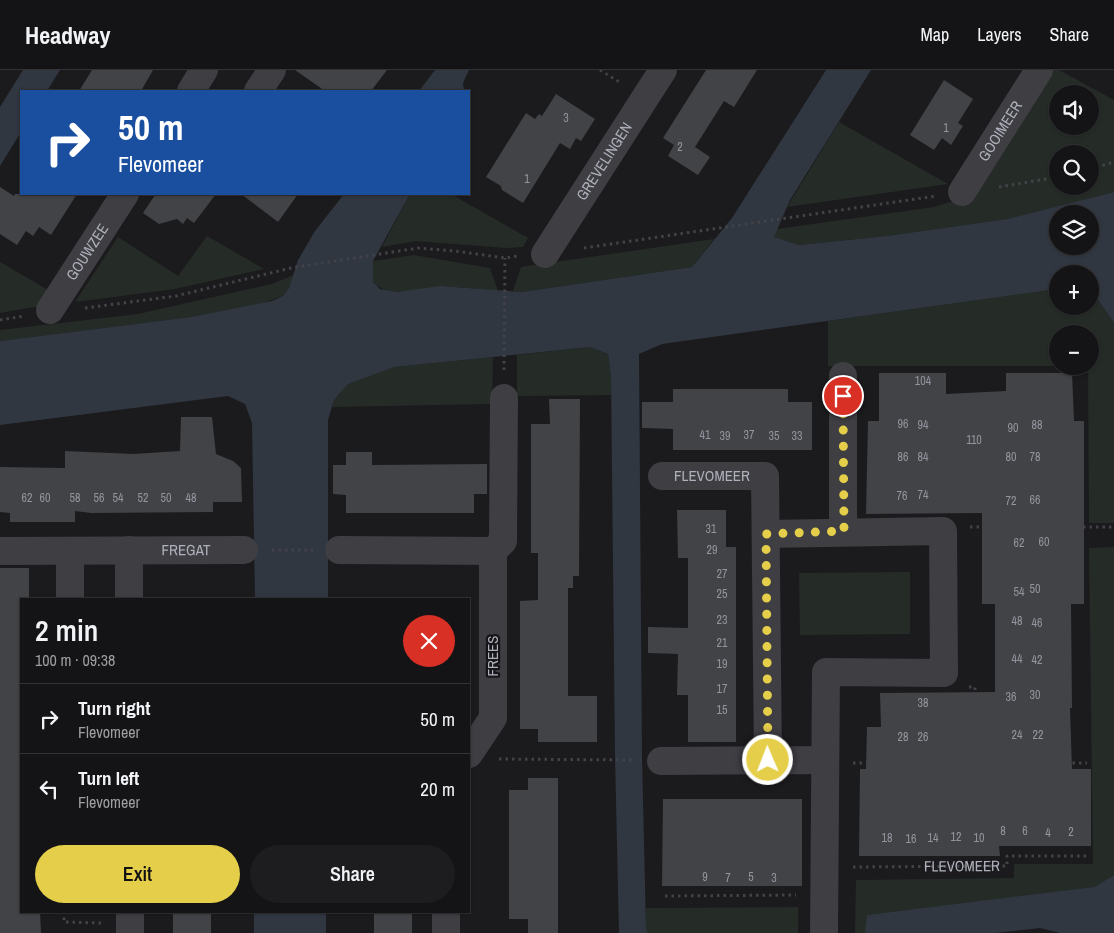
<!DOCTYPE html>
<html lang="en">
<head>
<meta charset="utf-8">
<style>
  :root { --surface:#141416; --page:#1d1d1f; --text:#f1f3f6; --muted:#9d9ea1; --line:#333335; --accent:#e5ce4a }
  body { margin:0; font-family:"Archivo Narrow",sans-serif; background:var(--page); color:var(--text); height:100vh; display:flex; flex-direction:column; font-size:19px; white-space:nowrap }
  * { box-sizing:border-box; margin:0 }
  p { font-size:16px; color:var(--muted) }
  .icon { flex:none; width:28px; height:28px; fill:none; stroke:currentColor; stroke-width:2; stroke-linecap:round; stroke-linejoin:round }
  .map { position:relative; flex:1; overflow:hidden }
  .details { position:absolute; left:20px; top:528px; width:450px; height:315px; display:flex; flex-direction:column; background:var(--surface); border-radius:0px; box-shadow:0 1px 4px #0004,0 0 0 1px var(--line) }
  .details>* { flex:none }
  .guide { position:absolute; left:20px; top:20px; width:450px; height:105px; border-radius:0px; box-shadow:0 1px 4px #0004,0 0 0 1px var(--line); background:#1a4fa0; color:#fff; overflow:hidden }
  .controls { position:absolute; left:1049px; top:15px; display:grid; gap:10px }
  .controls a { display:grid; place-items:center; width:50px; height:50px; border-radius:50%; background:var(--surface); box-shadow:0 1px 4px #0004,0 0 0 1px var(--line); font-size:25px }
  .pin { position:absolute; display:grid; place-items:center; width:42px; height:42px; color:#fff; margin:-21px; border:2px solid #fff; border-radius:50%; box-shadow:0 1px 5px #0007 }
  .me { position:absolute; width:55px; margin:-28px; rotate:359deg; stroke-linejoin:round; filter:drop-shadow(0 0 4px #0008) }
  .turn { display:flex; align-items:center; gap:18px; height:105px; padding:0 15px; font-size:22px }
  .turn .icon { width:65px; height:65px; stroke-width:2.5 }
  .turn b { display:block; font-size:35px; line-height:42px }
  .round { display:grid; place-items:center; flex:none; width:52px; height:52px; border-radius:26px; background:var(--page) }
  .head { display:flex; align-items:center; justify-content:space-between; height:85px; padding:0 15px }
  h1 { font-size:30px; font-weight:600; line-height:38px }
  .button { display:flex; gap:10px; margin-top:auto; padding:10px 15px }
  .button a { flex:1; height:58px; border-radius:30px; background:var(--accent); color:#111; font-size:20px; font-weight:600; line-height:58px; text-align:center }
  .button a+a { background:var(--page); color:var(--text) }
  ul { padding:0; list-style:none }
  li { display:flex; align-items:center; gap:15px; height:70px; padding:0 15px; border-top:1px solid var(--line) }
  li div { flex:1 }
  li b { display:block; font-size:19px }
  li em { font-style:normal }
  header { display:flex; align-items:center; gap:30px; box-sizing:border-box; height:70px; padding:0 25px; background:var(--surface); border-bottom:1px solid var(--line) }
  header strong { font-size:24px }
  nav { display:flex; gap:28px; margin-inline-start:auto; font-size:18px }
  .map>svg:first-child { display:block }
  .green { fill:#252c27; fill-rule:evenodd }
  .water { fill:#313740; fill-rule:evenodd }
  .building { fill:#424346 }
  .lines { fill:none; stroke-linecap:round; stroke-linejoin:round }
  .path { stroke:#424248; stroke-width:3; stroke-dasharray:2.5 4; stroke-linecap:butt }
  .minor { stroke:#3e3e43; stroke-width:28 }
  .route { stroke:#e5ce4a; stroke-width:9; stroke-dasharray:0 16.2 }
  .labels { text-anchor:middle; stroke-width:4.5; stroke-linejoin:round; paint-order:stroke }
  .number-label { font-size:12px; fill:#93959e }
  .street-label { font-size:15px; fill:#aeb0bb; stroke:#161518 }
</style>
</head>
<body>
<header>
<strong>Headway</strong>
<nav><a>Map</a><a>Layers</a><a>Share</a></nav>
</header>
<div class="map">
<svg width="1114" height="863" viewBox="0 0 1114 863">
  <rect width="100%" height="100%" fill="#1b1a1d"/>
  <g class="green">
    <path d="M 1053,0 L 1059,0 L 1114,30 L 1114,122 L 1007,149 L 887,166 L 799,175 L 773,167 L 777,159 L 934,137 L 965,127 L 995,93 ZM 1058,24 L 1090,24 L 1090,56 L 1058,56 ZM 1058,84 L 1090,84 L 1090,116 L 1058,116 Z"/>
    <path d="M 839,52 L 948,114 L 787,137 Z"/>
    <path d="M 410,124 L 451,124 L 528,168 L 523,177 L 506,178 L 416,171 L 382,177 Z"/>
    <path d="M 207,166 L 264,199 L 175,219 L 75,232 L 118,167 L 178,206 Z"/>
    <path d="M 714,169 L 692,197 L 522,222 L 513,221 L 521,197 Z"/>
    <path d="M 414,185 L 490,198 L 498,221 C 479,219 459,216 440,217 C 418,218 391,230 373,212 L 373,191 Z"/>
    <path d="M 0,192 L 50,221 L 41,236 L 0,243 Z"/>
    <path d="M 294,205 L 289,218 L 283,226 L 260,234 L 191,247 L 0,271 L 0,260 L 138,244 L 272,214 Z"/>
    <path d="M 1057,219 L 1058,236 L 1090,236 L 1090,223 L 1094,224 L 1114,253 L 1114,453 L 1089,453 L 1088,296 L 1090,296 L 1090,264 L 1058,264 L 1057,296 L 828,296 L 828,251 Z"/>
    <path d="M 590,277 L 608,284 L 611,306 L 611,325 L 517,326 L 517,285 Z"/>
    <path d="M 493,287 L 492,334 L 332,337 L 334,330 L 348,314 L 395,297 Z"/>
    <path d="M 1114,477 L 1114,805 L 1094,817 L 868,845 L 866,863 L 855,863 L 856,810 L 1014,808 L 1014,794 L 1093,794 L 1089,478 Z"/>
    <path d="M 910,502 L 910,564 L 800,565 L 799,503 Z"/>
    <path d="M 798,837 L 798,863 L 648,863 L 646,859 L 646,838 Z"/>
  </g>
  <g class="water">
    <path d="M 23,0 L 60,0 L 47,21 L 21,21 L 21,62 L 0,96 L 0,37 Z"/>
    <path d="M 435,0 L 469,0 L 463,13 L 464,21 L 419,21 Z"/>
    <path d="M 826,0 L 871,0 L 790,130 L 774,167 L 799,175 L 887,166 L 1007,149 L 1114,122 L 1114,253 L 1094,224 L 1090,223 L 1090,204 L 1058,204 L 1057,219 L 662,274 L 639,284 L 642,686 L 646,859 L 648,863 L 619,863 L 615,686 L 611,306 L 608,284 L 590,277 L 395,297 L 348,314 L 334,330 L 328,350 L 328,529 L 255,529 L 252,353 L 245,334 L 228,326 L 0,355 L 0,271 L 191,247 L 272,231 L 283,226 L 289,218 L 298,190 L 315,161 L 344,124 L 410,124 L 373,191 L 373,212 L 380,219 L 397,222 L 440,216 L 522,222 L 692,197 L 732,148 ZM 1058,144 L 1090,144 L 1090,176 L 1058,176 Z"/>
    <path d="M 1114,805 L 1114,863 L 1060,863 L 1040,858 L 995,863 L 866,863 L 865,862 L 867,845 L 1094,817 Z"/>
    <rect x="254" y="841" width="72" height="22"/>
  </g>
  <g class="building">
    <path d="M 92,0 L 153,0 L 141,21 L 79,21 Z"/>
    <path d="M 295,0 L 387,0 L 371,21 L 325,21 Z"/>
    <path d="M 706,0 L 757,0 L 734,37 L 724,31 L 695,77 L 710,87 L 698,105 L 668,86 L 674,75 L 663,68 Z"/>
    <path d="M 944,10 L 973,29 L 958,53 L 963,56 L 951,75 L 942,68 L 934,80 L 910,65 Z"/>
    <path d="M 556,24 L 595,49 L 581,71 L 576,68 L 570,79 L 560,73 L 523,133 L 502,120 L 501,116 L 486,107 L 526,43 L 535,49 L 539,44 L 542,46 Z"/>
    <path d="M 0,117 L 14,126 L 15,124 L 77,124 L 51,165 L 39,157 L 33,166 L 26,161 L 17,175 L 0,164 Z"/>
    <path d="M 152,124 L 216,124 L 194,153 L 187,148 L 183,154 L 177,149 L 159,154 L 143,143 L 155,125 Z"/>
    <path d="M 241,124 L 298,124 L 278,152 Z"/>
    <path d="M 879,303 L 946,303 L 946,324 L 1006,321 L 1006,303 L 1072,303 L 1074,351 L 1084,351 L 1084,534 L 1071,534 L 1072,638 L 1070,638 L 1072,699 L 1091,699 L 1091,776 L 999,776 L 1000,786 L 859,786 L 860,699 L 866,699 L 867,657 L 881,657 L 880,623 L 995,622 L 995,534 L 982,534 L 982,443 L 866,444 L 868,351 L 879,351 Z"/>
    <path d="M 673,319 L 788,319 L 788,332 L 812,332 L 812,380 L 673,380 L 673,359 L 642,358 L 642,332 L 673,332 Z"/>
    <path d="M 549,329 L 580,329 L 579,506 L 573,506 L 573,518 L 568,518 L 568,626 L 597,626 L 597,672 L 538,672 L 538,659 L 520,659 L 520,531 L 538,530 L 538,483 L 531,483 L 531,354 L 550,354 Z"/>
    <path d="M 181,347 L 212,347 L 216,384 L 233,391 L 241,398 L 242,432 L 213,432 L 213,442 L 91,443 L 75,441 L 75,452 L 10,452 L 10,443 L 0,442 L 0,397 L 65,398 L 65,381 L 134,384 L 180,381 Z"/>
    <path d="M 346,382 L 372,382 L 372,395 L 487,394 L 487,424 L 474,424 L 474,443 L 346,443 L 346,425 L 333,424 L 333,395 L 346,395 Z"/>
    <path d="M 677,440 L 726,440 L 726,477 L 736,477 L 736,672 L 688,672 L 688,625 L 677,625 L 678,584 L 648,583 L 648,557 L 688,558 L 688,488 L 678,488 Z"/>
    <path d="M 0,498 L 29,498 L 29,529 L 21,529 L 21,841 L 40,841 L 41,863 L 0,863 Z"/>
    <path d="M 528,708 L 558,708 L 558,863 L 528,863 L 528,849 L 509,849 L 509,720 L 528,720 Z"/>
    <path d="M 663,729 L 802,729 L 802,816 L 662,816 Z"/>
    <rect x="173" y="841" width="38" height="22"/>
    <rect x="374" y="841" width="38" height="22"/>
  </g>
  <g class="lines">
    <g class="path">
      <path d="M 600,0 L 621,13"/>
      <path d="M 1090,99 L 1114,92"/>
      <path d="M 999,117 L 1058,107"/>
      <path d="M 584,178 L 936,126"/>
      <path d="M 85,238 L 176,226 L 291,198 L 418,178 L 455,181 L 505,188 L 518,186"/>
      <path d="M 0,250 L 24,246"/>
      <path d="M 504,300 L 505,188"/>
      <path d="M 970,457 L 1009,457"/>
      <path d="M 1057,457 L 1114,457"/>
      <path d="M 272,480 L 313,480"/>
      <path d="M 0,655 L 21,655"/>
      <path d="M 499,689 L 633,690"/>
      <path d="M 853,693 L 975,693 L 975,617 L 967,617"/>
      <path d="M 975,693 L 1087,693"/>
      <path id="s1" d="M 853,797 L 1007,796 L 1007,786 L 1088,786"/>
      <path d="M 665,826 L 796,825"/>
      <path d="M 64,841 L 64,852 L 102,853"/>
    </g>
    <g class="minor">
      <path d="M 191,21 L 204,0"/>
      <path d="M 258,21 L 272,0"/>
      <path id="s2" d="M 962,122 L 1039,0"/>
      <path id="s3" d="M 545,184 L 663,0"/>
      <path id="s4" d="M 50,240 L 125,124"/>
      <path d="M 843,306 L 843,461"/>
      <path id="s5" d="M 662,406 L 765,406 L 768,690"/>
      <path d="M 766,464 L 943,461 L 944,603 L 826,602 L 824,863"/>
      <path d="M 129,480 L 129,529"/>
      <path d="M 339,480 L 493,481"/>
      <path id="s6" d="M 0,481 L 244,480"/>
      <path d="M 70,481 L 70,529"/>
      <path d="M 469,684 L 493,648 L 493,481 L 503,471 L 504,328"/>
      <path d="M 661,691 L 825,690"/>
      <path d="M 130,841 L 130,863"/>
      <path d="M 446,841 L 446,863"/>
    </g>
  </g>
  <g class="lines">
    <path class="route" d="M 768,690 L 766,464 L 844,461 L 843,326"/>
  </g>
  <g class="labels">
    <g class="number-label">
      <text x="566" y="52">3</text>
      <text x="946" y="62">1</text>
      <text x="680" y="81">2</text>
      <text x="527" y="113">1</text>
      <text x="923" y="315">104</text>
      <text x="903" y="358">96</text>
      <text x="923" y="359">94</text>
      <text x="1037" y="359">88</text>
      <text x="1013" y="362">90</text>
      <text x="705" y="369">41</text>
      <text x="749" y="369">37</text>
      <text x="725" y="370">39</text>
      <text x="774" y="370">35</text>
      <text x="797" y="370">33</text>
      <text x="974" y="374">110</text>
      <text x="903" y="391">86</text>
      <text x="923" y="391">84</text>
      <text x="1011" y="391">80</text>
      <text x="1035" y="391">78</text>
      <text x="923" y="429">74</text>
      <text x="902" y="430">76</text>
      <text x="27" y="432">62</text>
      <text x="45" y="432">60</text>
      <text x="75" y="432">58</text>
      <text x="99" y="432">56</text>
      <text x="118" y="432">54</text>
      <text x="143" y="432">52</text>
      <text x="166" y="432">50</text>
      <text x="191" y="432">48</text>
      <text x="1035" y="434">66</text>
      <text x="1011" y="435">72</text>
      <text x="711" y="463">31</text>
      <text x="1044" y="476">60</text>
      <text x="1019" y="477">62</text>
      <text x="712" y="484">29</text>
      <text x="722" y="508">27</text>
      <text x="1035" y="523">50</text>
      <text x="1019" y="526">54</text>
      <text x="722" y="528">25</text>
      <text x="722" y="554">23</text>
      <text x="1017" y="555">48</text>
      <text x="1037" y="557">46</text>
      <text x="722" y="577">21</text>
      <text x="1017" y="593">44</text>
      <text x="1037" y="594">42</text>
      <text x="722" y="598">19</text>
      <text x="722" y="623">17</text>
      <text x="1035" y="629">30</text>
      <text x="1011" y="631">36</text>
      <text x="923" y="637">38</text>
      <text x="722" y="644">15</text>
      <text x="1017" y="669">24</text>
      <text x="1038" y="669">22</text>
      <text x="903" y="671">28</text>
      <text x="923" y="671">26</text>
      <text x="1003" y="765">8</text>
      <text x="1025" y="765">6</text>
      <text x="1071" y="766">2</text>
      <text x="1048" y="767">4</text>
      <text x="956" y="771">12</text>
      <text x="887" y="772">18</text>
      <text x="933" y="772">14</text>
      <text x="979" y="772">10</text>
      <text x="911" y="773">16</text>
      <text x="705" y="811">9</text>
      <text x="751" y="811">5</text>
      <text x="728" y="812">7</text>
      <text x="774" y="812">3</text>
    </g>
    <g class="street-label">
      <text dy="5" stroke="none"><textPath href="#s2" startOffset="72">GOOIMEER</textPath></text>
      <text dy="5" stroke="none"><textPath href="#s3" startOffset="110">GREVELINGEN</textPath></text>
      <text dy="5" stroke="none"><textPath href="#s4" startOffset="69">GOUWZEE</textPath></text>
      <text dy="5" stroke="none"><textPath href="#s5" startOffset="50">FLEVOMEER</textPath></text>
      <text dy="5" stroke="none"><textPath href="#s6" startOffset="186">FREGAT</textPath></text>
      <text transform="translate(493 586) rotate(-90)" y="5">FREES</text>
      <text dy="5" stroke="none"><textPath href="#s1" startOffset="109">FLEVOMEER</textPath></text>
    </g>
  </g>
</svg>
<div class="controls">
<a><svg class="icon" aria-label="sound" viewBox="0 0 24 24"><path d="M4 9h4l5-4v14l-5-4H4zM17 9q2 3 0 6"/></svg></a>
<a><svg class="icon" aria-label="search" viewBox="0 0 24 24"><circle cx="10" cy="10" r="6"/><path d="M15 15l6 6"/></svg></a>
<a><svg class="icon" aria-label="layers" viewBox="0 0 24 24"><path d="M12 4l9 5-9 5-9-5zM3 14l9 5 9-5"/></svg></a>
<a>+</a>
<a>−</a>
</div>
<div class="pin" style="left:843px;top:326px;background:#d93025"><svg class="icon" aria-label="arrive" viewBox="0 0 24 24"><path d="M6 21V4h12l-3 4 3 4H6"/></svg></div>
<svg class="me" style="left:768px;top:690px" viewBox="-20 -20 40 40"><circle r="17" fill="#e5ce4a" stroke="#fff" stroke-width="3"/><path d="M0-11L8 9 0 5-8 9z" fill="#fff"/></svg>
<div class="guide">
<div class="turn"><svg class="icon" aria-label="right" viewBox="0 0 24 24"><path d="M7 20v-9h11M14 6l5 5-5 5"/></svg><div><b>50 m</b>Flevomeer</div></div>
</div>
<section class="details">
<div class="head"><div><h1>2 min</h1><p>100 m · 09:38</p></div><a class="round" style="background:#d93025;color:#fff"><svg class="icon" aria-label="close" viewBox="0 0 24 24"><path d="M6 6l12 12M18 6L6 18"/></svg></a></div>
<ul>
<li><svg class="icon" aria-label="right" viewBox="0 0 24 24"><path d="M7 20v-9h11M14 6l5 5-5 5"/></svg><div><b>Turn right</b><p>Flevomeer</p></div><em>50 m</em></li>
<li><svg class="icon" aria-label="left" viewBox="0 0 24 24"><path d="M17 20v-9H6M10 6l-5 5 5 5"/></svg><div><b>Turn left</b><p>Flevomeer</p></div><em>20 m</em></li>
</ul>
<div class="button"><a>Exit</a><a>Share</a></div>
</section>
</div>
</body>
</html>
